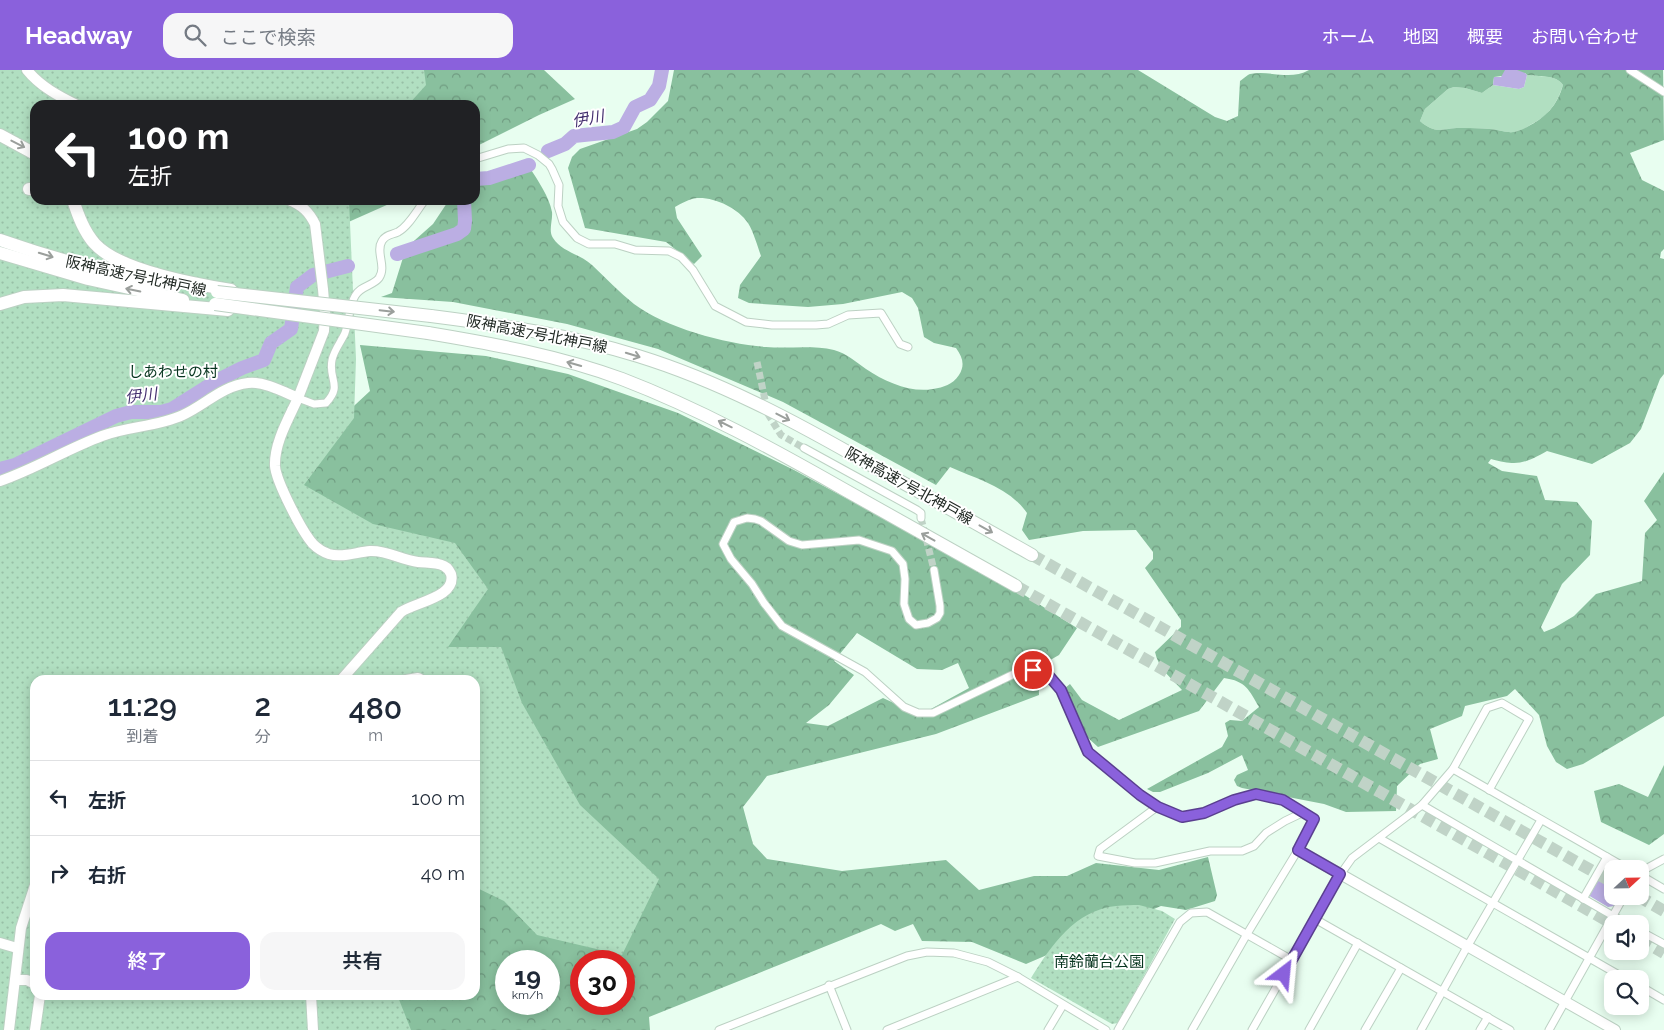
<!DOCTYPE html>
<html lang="ja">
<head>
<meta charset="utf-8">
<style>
  :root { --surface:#fff; --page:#f6f6f7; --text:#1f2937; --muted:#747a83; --line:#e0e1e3; --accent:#8a61dc }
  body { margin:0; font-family:Raleway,"Noto Sans JP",sans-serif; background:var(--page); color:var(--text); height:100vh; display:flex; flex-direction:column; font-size:19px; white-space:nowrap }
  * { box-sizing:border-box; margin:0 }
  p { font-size:16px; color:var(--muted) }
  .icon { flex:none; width:28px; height:28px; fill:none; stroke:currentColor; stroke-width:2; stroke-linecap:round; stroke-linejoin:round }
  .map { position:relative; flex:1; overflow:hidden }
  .panel { position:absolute; left:30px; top:605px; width:450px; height:325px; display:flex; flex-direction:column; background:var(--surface); border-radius:15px; box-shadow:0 2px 12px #0003 }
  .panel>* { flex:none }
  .guide { position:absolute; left:30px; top:30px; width:450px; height:105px; border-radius:15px; box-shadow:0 2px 12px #0003; background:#202124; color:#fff; overflow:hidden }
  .needle { width:32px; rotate:68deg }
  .buttons { position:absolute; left:1604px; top:790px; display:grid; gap:10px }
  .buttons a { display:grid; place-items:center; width:45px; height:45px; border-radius:10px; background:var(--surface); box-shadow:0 2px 12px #0003; font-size:25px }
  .speed { position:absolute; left:495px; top:880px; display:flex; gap:10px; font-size:25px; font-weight:700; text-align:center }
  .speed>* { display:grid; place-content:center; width:65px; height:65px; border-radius:50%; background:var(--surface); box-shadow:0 2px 12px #0003; line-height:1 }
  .speed small { font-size:12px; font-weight:400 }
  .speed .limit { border:8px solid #d22; background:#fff; color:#111 }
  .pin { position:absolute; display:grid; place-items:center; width:42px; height:42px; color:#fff; margin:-21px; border:2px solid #fff; border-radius:50%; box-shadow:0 1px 5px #0007 }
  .me { position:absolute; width:55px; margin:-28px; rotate:29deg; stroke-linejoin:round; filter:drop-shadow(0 0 4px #0008) }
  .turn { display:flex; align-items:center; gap:18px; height:105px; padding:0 15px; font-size:22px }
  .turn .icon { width:65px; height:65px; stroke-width:2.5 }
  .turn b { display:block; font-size:35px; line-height:42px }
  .eta { display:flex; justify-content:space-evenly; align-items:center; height:85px; text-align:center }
  .eta b { font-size:30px; font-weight:600; line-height:35px }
  .action { display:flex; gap:10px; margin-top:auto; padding:10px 15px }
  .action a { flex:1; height:58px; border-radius:15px; background:var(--accent); color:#fff; font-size:20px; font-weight:600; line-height:58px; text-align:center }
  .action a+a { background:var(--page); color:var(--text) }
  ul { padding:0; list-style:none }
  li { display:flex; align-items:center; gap:15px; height:75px; padding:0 15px; border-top:1px solid var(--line) }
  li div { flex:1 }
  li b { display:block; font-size:19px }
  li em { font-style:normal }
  header { display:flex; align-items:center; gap:30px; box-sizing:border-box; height:70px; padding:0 25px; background:var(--accent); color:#fff }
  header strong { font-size:24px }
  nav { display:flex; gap:28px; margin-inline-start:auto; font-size:18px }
  .search { width:350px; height:45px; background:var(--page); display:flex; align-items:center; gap:12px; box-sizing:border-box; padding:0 18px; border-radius:15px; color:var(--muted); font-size:19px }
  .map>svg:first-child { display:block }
  .green { fill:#b1dfc1 }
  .forest { fill:url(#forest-crowns); fill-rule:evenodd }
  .park { fill:url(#park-dots) }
  .water { fill:#bbaee3 }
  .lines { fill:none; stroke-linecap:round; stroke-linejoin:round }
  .river { stroke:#bbaee3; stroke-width:14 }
  .street-tunnel { stroke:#c0d3c7; stroke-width:7; stroke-dasharray:7 3.5; stroke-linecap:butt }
  .highway-tunnel { stroke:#c0d3c7; stroke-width:12; stroke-dasharray:12 6; stroke-linecap:butt }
  .street-casing { stroke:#bcd1c3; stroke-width:9 }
  .secondary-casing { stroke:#bcd1c3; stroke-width:12 }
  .highway-casing { stroke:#bcd1c3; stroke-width:14 }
  .street { stroke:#fff; stroke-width:7 }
  .secondary { stroke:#fff; stroke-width:10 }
  .highway { stroke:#fff; stroke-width:12 }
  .highway-bridge-casing { stroke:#bcd1c3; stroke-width:14; stroke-linecap:butt }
  .highway-bridge { stroke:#fff; stroke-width:12 }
  .oneway { stroke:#9b9f9c }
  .route-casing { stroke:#5a3f8f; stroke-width:12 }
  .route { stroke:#8a61dc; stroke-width:9 }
  .labels { text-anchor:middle; stroke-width:4; stroke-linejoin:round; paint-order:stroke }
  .street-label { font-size:15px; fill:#212924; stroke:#fff }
  .park-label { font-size:15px; fill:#06341e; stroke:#fff }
  .water-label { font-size:16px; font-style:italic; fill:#463171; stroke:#fff }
</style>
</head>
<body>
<header>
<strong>Headway</strong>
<div class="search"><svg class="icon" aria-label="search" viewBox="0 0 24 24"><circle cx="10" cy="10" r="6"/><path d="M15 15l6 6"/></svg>ここで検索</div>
<nav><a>ホーム</a><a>地図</a><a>概要</a><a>お問い合わせ</a></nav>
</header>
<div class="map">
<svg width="1664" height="960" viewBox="0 0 1664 960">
  <defs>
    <pattern id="forest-crowns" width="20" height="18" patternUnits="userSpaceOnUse" patternTransform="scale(1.25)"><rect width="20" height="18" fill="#89c09e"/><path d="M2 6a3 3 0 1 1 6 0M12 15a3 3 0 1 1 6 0" fill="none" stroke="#709c81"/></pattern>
    <pattern id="park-dots" width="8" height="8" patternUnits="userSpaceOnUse" patternTransform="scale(1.25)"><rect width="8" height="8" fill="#b1dfc1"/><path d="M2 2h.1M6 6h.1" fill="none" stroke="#98bfa6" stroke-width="1.8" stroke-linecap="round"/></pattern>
  </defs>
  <rect width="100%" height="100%" fill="#e8fef0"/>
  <path class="green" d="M 1527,5 C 1538,7 1556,4 1563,15 C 1557,34 1548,46 1530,55 C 1524,59 1517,63 1509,62 C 1503,62 1496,59 1490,59 C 1481,58 1472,58 1463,58 C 1443,57 1437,66 1420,51 L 1425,39 L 1448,19 L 1454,17 L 1465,18 L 1482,23 L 1493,15 L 1519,19 L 1524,17 Z"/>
  <g class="forest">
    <path d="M 395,0 L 544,0 L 575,29 L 539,45 L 475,77 L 475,35 L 369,35 Z"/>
    <path d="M 674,0 L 1138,0 L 1215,47 L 1227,51 L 1238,46 L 1240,11 C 1243,9 1247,5 1250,4 C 1270,0 1290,11 1309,0 L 1663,0 L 1664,70 L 1630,83 L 1642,110 L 1664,121 L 1664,179 L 1661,182 L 1660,188 L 1664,189 L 1664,304 L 1660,309 L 1641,359 L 1630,373 L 1592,394 L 1547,381 C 1524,394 1517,396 1491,389 L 1488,393 L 1502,401 L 1537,406 L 1545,430 L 1577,432 L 1592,451 L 1590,485 L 1562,514 L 1541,557 L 1544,562 L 1554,558 L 1574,546 L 1596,524 L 1642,511 L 1645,463 L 1657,450 L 1644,431 L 1664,402 L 1664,646 L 1583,694 L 1567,699 L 1556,692 L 1547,676 L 1539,645 L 1515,619 L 1507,626 L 1465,636 L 1462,646 L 1430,659 L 1438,689 L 1420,694 L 1397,716 L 1396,741 L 1346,742 L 1324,734 L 1242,718 L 1237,716 L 1234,710 L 1237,705 L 1248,700 L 1242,685 L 1208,703 L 1160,722 L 1153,722 L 1147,719 L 1222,677 L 1228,666 L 1225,653 L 1230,650 L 1242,651 L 1259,637 C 1249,620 1246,611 1224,608 L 1199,641 L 1098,677 L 1087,667 L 1065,618 L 1070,614 L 1082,630 L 1119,650 L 1182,620 C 1172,609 1158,598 1155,582 L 1181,557 L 1181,550 L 1145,498 L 1153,489 L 1153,482 L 1136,460 L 1083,461 L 1029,470 L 1022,460 L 1027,443 C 1010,418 977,409 950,397 L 936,415 L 783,332 L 658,279 L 567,254 L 453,232 L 381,227 L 392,223 L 406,178 L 433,154 L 449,130 L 475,130 L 475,107 L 495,99 L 530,98 C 538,111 549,126 552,142 C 553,150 548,161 553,168 C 562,182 580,184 592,195 C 606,208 619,222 634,234 C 666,258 726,274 766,277 C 788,279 812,275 834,280 C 846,283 856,292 866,299 C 885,312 911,323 933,319 C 944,317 952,315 959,305 C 965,295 963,288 956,278 L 934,273 L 924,267 L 918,238 L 912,228 L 902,222 L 843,234 L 808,237 L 749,233 L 738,228 L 740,215 L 761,186 C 757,175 754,163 748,153 C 738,138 715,127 697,128 C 689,129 682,133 675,137 L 677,148 L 702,186 L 694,194 L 666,172 L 585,158 L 568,98 L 572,87 L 580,79 L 637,59 L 647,52 L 668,31 ZM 1525,3 L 1527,5 C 1538,7 1556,4 1563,15 C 1557,36 1546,47 1527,57 C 1521,60 1515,63 1509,62 C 1503,62 1496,59 1490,59 C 1481,58 1472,58 1463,58 C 1443,57 1437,66 1420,51 L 1425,39 L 1448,19 L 1454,17 L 1465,18 L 1482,23 L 1493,15 L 1494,7 Z"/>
    <path d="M 335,130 L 398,130 L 344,154 Z"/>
    <path d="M 360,275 L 486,286 L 568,304 L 678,343 L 794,400 L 1018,521 L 1077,558 L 1059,585 L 1038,597 L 1039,625 L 936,664 L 767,706 L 743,737 L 753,774 L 767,789 L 842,801 L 946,790 L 979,820 L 1034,806 L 1067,806 L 1096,793 L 1159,800 L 1208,787 L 1217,825 L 1215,831 L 1186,840 L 1161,836 L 1026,894 L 972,872 L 922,871 L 913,854 L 895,861 L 881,854 L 649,947 L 650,960 L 393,960 L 321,925 L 475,925 L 475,797 L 480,595 L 461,605 L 380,463 L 299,422 L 342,347 L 370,321 ZM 857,563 L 917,599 L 942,600 L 958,593 L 969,618 L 920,645 L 883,628 L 828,656 L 806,653 L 829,635 L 854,605 L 834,591 ZM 506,891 L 549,891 L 549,934 L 506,934 ZM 581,891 L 624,891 L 624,934 L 581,934 Z"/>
    <path d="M 1664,695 L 1664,764 L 1649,775 L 1601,752 L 1594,721 L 1619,714 L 1648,727 Z"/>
  </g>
  <g class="park">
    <path d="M 0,0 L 424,0 L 426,15 L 408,35 L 35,35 L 35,130 L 349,130 L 356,289 L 354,348 L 304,415 L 373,454 L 455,473 L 488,519 L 448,577 L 501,577 L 522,633 L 580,735 L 659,809 L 622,885 L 537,865 L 504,831 L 475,817 L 475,610 L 35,610 L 35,925 L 399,925 L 398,927 L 411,960 L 0,960 Z"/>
    <path d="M 1139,835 L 1162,841 L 1175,849 L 1118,953 L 1112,954 L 1031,908 C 1051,876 1075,840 1116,836 C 1124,835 1132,835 1139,835 Z"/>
  </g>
  <g class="water">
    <path d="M 1505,0 L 1517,0 L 1525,3 L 1527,5 L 1524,17 L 1519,19 L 1493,15 L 1494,7 L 1501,7 Z"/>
    <path d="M 1607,791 L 1621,799 L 1612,799 L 1612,826 L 1619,826 L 1614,836 L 1608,837 L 1588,825 Z"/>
  </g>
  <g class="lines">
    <g class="river">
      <path d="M 548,81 L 565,74 L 574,66 L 613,62 L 624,57 L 635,37 L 650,30 L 659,16 L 662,0"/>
      <path d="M 475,109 L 489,108 L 529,95"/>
      <path d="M 397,184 L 457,164 L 464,159 L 465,151 L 464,130"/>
      <path d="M 0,399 L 15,395 L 116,346 L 131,342 L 161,342 L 172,339 L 218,310 L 242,298 L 264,290 L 271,273 L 291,259 L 297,217 L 313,205 L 348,196"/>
    </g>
    <g class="street-tunnel">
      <path d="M 757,292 L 768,344 L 781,365 L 804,378"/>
      <path d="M 921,448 L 934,500"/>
    </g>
    <g class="highway-tunnel">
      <path d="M 1032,485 L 1612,812"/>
      <path d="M 1016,516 L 1613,854"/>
      <path d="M 1638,826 L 1664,841"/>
      <path d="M 1640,869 L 1664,883"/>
    </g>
    <g class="street-casing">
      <g id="street">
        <path d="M 1630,0 L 1664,22"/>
        <path d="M 475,89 L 508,79 L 524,78 L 538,85 L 549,94 L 552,99 L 559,115 L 558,136 L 563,152 L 577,168 L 589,174 L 615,174 L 635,180 L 669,181 L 681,187 L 693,200 L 715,236 L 746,252 L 772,255 L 816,255 L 828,254 L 848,245 L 881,243 L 900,274 L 908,277"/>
        <path d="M 298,328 L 314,334 L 326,333 C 343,315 328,310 332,290 C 334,280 341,272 345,263 C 349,251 349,236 355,226 C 360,216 373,216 379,208 C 387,196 375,182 382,171 C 386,164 392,165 398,162 C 409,156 417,140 425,130"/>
        <path d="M 804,378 L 917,440 L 921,443 L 921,448"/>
        <path d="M 934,500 L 940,536 L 940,543 L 937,548 L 928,553 L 916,555 L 909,549 L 904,534 L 905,509 L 903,494 L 892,481 L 859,470 L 802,475 L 789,471 L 761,451 L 755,449 L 747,448 L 734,452 L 723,474 L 731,489 L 752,514 L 764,533 L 782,556 L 865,602 L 904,637 L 918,643 L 933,643 L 1014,604 L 1033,600 L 1049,606 L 1061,620 L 1088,682 L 1140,725 L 1157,737 L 1182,747 L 1204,743 L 1234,729 L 1257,724 L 1283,730 L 1314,749 L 1298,780 L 1247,864 L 1192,960"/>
        <path d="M 1453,699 L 1628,799"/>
        <path d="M 1422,735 L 1627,854"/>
        <path d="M 1157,737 L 1100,779 L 1098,786 L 1135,793 L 1155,793 L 1210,781 L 1242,781 L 1254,776 L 1266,763 L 1285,751 L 1304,742"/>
        <path d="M 1379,768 L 1626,909"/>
        <path d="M 1640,802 L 1664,789"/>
        <path d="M 1640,805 L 1664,819"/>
        <path d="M 1583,829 L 1607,787"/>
        <path d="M 1315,849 L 1510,960"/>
        <path d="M 1640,861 L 1664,874"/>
        <path d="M 829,915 L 847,960"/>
        <path d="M 1640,916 L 1664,930"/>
        <path d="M 719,960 L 907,886 L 927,882 L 954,883 L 988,892 L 1018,907 L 1106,960"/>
        <path d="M 887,960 L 1018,907"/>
        <path d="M 1048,960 L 1063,935"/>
        <path d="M 1118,960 L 1180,852 L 1191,843 L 1207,842 L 1292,890"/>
        <path d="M 1252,960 L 1340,805 L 1352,788 L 1422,735 L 1453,699 L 1487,638 L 1502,633 L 1529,649 L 1489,720"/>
        <path d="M 1309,960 L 1358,873"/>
        <path d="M 1365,960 L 1401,898"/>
        <path d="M 1421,960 L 1467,877 L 1541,750"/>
        <path d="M 1480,960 L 1488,947"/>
        <path d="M 1549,960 L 1624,826"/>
      </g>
    </g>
    <g class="secondary-casing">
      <g id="secondary">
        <path d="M 27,0 C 40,16 58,26 77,35"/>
        <path d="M 289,130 C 302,135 309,142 315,154 L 323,219 L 325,243 L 324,261 L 298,328"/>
        <path d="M 0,411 C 35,399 67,379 102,366 C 128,356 157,357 183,345 C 205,335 222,316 248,313 C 264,311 284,322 298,328 C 289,348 274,373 275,396 C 276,411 302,462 313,474 C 317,478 323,482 329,484 C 342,488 357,482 370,481 C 387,480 401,490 418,492 C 426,493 436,492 444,496 C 448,498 449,500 451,504 C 457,527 416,532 401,542 L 341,610"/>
        <path d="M 406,610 L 418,608 L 422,610"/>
        <path d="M 1298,780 L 1615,960"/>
        <path d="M 0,873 L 17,878"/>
        <path d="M 16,910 L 27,910 L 35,914"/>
        <path d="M 311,925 L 313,960"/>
        <path d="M 9,960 L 21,858 L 35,815"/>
        <path d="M 35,960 L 40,925"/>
      </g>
    </g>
    <g class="highway-casing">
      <g id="highway">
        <path d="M 0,65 L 35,84"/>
        <path d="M 29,119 L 35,119"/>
        <path d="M 73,130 C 78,145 84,162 95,174 C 120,201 194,214 231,220"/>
        <path d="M 0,170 C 57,190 115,205 174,216"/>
        <path d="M 0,183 L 88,209 L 183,230"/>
        <path d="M 0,234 L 24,227 L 63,225 L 228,240"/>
        <path d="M 431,246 C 501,255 571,265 638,286 C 719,311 794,351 867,393 C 922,423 977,454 1032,485"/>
        <path d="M 428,263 C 494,274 560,286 622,309 C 700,339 773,379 845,420 C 902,452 959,484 1016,516"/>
      </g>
    </g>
    <use href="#street" class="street"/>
    <use href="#secondary" class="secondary"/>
    <use href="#highway" class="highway"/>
    <g class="highway-bridge-casing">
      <g id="highway-bridge">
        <path d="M 217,222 L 431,246"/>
        <path d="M 215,234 L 428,263"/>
      </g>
    </g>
    <use href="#highway-bridge" class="highway-bridge"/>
  </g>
  <defs><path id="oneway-shaft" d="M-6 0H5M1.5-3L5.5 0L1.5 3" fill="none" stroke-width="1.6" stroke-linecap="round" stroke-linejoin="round" transform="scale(1.25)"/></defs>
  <g class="oneway">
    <use href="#oneway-shaft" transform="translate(18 74) rotate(27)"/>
    <use href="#oneway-shaft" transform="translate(46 185) rotate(17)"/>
    <use href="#oneway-shaft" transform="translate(133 220) rotate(-168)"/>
    <use href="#oneway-shaft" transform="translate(387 241) rotate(6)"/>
    <use href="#oneway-shaft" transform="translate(633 285) rotate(17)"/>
    <use href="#oneway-shaft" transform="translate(574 294) rotate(-164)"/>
    <use href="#oneway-shaft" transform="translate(783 347) rotate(27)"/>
    <use href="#oneway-shaft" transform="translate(725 354) rotate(-154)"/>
    <use href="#oneway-shaft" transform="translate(986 459) rotate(29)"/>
    <use href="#oneway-shaft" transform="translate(928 467) rotate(-151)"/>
  </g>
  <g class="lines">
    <g class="route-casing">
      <path id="route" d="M 1033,600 L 1049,606 L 1061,620 L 1088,682 L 1140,725 L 1158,737 L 1182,747 L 1204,743 L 1234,730 L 1256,724 L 1283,730 L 1314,749 L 1298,780 L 1340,804 L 1284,904"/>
    </g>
    <use href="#route" class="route"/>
  </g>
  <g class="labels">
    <g class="street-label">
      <text transform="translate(136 206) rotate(12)" y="5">阪神高速7号北神戸線</text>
      <text transform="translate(537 264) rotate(11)" y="5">阪神高速7号北神戸線</text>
      <text transform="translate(909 416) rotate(29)" y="5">阪神高速7号北神戸線</text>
    </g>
    <g class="park-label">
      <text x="173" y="307">しあわせの村</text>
      <text x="1099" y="897">南鈴蘭台公園</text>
    </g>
    <g class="water-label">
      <text transform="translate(588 48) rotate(-10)" y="6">伊川</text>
      <text transform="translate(141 325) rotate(-7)" y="6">伊川</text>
    </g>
  </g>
</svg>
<div class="buttons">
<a><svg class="needle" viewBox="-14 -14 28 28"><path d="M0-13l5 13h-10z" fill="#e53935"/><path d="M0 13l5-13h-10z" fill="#747a83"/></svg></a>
<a><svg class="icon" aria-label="sound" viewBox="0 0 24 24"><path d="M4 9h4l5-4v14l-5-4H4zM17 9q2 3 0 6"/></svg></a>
<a><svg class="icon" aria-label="search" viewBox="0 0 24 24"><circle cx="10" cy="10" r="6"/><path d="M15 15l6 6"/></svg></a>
</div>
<div class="speed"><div>19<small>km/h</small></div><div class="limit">30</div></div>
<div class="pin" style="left:1033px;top:600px;background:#d93025"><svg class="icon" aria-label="arrive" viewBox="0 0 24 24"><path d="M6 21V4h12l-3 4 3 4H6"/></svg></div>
<svg class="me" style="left:1284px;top:904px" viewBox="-20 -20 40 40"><path d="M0-17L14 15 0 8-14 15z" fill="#8a61dc" stroke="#fff" stroke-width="4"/></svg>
<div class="guide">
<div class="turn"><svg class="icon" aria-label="left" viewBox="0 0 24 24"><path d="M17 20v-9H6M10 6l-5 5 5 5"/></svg><div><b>100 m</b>左折</div></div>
</div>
<section class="panel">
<div class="eta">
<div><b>11:29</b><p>到着</p></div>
<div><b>2</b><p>分</p></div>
<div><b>480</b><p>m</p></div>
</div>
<ul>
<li><svg class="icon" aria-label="left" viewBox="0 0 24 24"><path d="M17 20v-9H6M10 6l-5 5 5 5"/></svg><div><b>左折</b></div><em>100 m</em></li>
<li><svg class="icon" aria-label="right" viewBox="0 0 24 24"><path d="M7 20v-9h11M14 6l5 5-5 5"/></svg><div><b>右折</b></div><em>40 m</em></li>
</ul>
<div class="action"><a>終了</a><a>共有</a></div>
</section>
</div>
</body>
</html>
